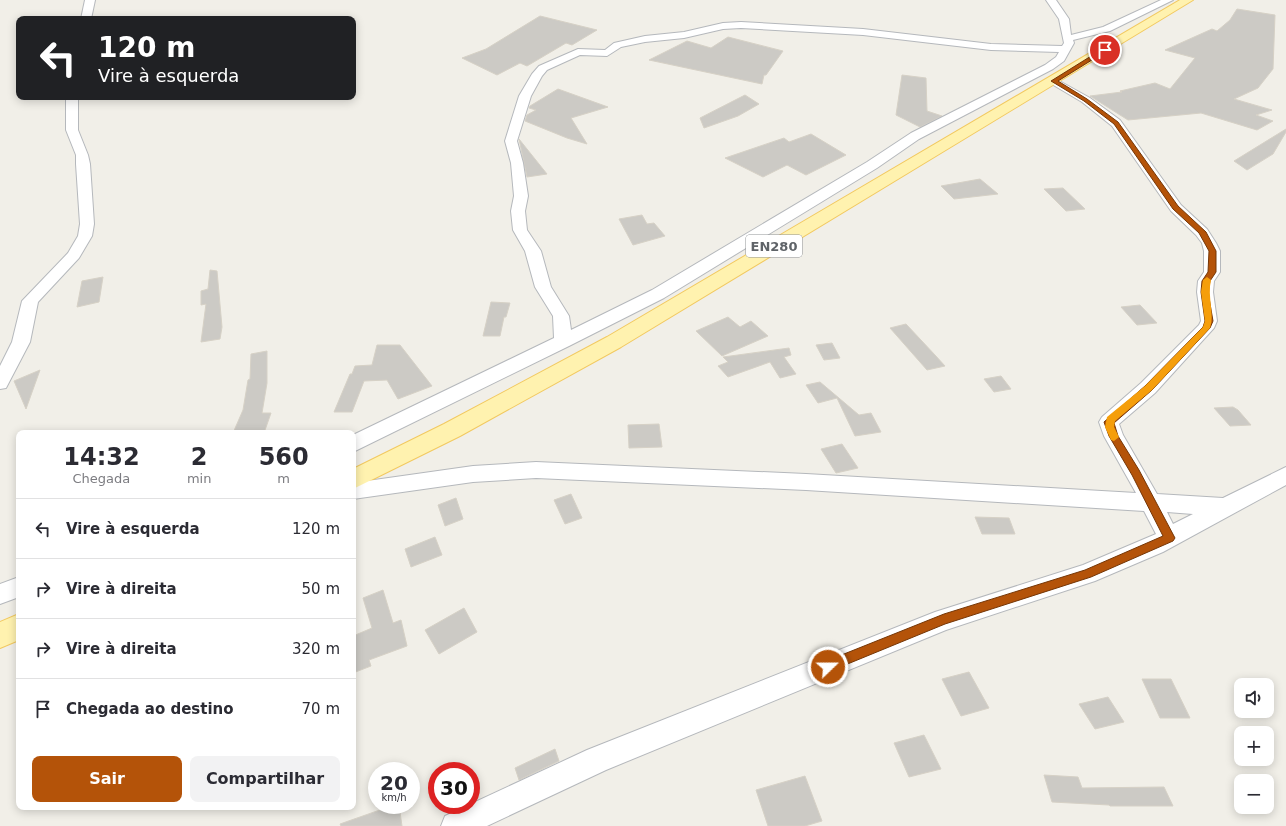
<!DOCTYPE html>
<html lang="pt">
<head>
<meta charset="utf-8">
<style>
  :root { --surface:#fff; --page:#f2f2f3; --text:#2b2b33; --muted:#7c7c81; --line:#e1e1e2; --accent:#b45309 }
  body { margin:0; font-family:"DejaVu Sans",sans-serif; background:var(--page); color:var(--text); height:100vh; display:flex; flex-direction:column; font-size:15px; white-space:nowrap }
  * { box-sizing:border-box; margin:0 }
  p { font-size:13px; color:var(--muted) }
  .icon { flex:none; width:22px; height:22px; fill:none; stroke:currentColor; stroke-width:2; stroke-linecap:round; stroke-linejoin:round }
  .map { position:relative; flex:1; overflow:hidden }
  .panel { position:absolute; left:16px; top:430px; width:340px; height:380px; display:flex; flex-direction:column; background:var(--surface); border-radius:8px; box-shadow:0 2px 10px #0003 }
  .panel>* { flex:none }
  .hud { position:absolute; left:16px; top:16px; width:340px; height:84px; border-radius:8px; box-shadow:0 2px 10px #0003; background:#202124; color:#fff; overflow:hidden }
  .buttons { position:absolute; left:1234px; top:678px; display:grid; gap:8px }
  .buttons a { display:grid; place-items:center; width:40px; height:40px; border-radius:8px; background:var(--surface); box-shadow:0 2px 10px #0003; font-size:20px }
  .speed { position:absolute; left:368px; top:762px; display:flex; gap:8px; font-size:20px; font-weight:700; text-align:center }
  .speed>* { display:grid; place-content:center; width:52px; height:52px; border-radius:50%; background:var(--surface); box-shadow:0 2px 10px #0003; line-height:1 }
  .speed small { font-size:10px; font-weight:400 }
  .speed .limit { border:6px solid #d22; background:#fff; color:#111 }
  .pin { position:absolute; display:grid; place-items:center; width:34px; height:34px; color:#fff; margin:-17px; border:2px solid #fff; border-radius:50%; box-shadow:0 1px 4px #0007 }
  .me { position:absolute; width:44px; margin:-22px; rotate:68deg; stroke-linejoin:round; filter:drop-shadow(0 0 3px #0008) }
  .turn { display:flex; align-items:center; gap:14px; height:84px; padding:0 16px; font-size:18px }
  .turn .icon { width:52px; height:52px; stroke-width:2.5 }
  .turn b { display:block; font-size:28px; line-height:34px }
  .eta { display:flex; justify-content:space-evenly; align-items:center; height:68px; text-align:center }
  .eta b { font-size:24px; font-weight:700; line-height:28px }
  .button { display:flex; gap:8px; margin-top:auto; padding:8px 16px }
  .button a { flex:1; height:46px; border-radius:8px; background:var(--accent); color:#fff; font-size:16px; font-weight:700; line-height:46px; text-align:center }
  .button a+a { background:var(--page); color:var(--text) }
  ul { padding:0; list-style:none }
  li { display:flex; align-items:center; gap:12px; height:60px; padding:0 16px; border-top:1px solid var(--line) }
  li div { flex:1 }
  li b { display:block; font-size:15px }
  li em { font-style:normal }
  .map>svg:first-child { display:block }
  .building { fill:#cccac5; stroke:#d6d1c6 }
  .lines { fill:none; stroke-linecap:round; stroke-linejoin:round }
  .minor-casing { stroke:#b5b8bc; stroke-width:2 }
  .primary-casing { stroke:#f2c960; stroke-width:2 }
  .minor { fill:#fff; fill-rule:evenodd }
  .primary { fill:#fff2af; fill-rule:evenodd }
  .route { fill:#b45309; stroke:#753606 }
  .slow { fill:#f59e0b }
  .labels { text-anchor:middle; stroke-width:3.5; stroke-linejoin:round; paint-order:stroke }
  .shield { fill:#fff; stroke:#8f9295; stroke-width:1 }
  .shield-label { font-size:13px; font-weight:bold; fill:#5f6368 }
</style>
</head>
<body>
<div class="map">
<svg width="1286" height="826" viewBox="0 0 1286 826">
  <rect width="100%" height="100%" fill="#f1efe8"/>
  <g class="building">
    <path d="M 1237,9 L 1275,15 L 1273,69 L 1258,88 L 1234,99 L 1272,110 L 1256,115 L 1273,121 L 1257,130 L 1201,113 L 1128,120 L 1090,96 L 1122,92 L 1120,91 L 1155,83 L 1170,89 L 1195,58 L 1165,50 L 1212,29 L 1217,31 L 1230,20 Z"/>
    <path d="M 540,16 L 597,30 L 572,45 L 566,43 L 527,66 L 520,63 L 497,75 L 462,58 L 486,49 Z"/>
    <path d="M 728,37 L 783,51 L 766,75 L 764,75 L 762,84 L 649,60 L 687,41 L 711,48 Z"/>
    <path d="M 902,75 L 926,78 L 927,111 L 942,116 L 920,127 L 896,115 Z"/>
    <path d="M 558,89 L 608,107 L 571,118 L 587,144 L 567,138 L 525,121 L 527,115 L 536,110 L 529,108 L 530,106 Z"/>
    <path d="M 745,95 L 759,104 L 738,116 L 704,128 L 700,118 Z"/>
    <path d="M 1286,129 L 1286,132 L 1273,154 L 1247,170 L 1234,161 Z"/>
    <path d="M 811,134 L 846,155 L 806,175 L 787,165 L 763,177 L 725,158 L 784,138 L 789,142 Z"/>
    <path d="M 519,139 L 547,174 L 527,177 Z"/>
    <path d="M 980,179 L 998,194 L 954,199 L 941,186 Z"/>
    <path d="M 1063,188 L 1085,209 L 1066,211 L 1044,189 Z"/>
    <path d="M 642,215 L 647,224 L 654,223 L 665,236 L 633,245 L 619,219 Z"/>
    <path d="M 210,270 L 217,271 L 222,327 L 220,339 L 201,342 L 206,304 L 201,305 L 201,291 L 208,289 Z"/>
    <path d="M 103,277 L 99,302 L 77,307 L 82,281 Z"/>
    <path d="M 491,302 L 510,303 L 506,317 L 504,317 L 500,336 L 483,336 Z"/>
    <path d="M 1140,305 L 1157,323 L 1137,325 L 1121,307 Z"/>
    <path d="M 728,317 L 740,327 L 751,321 L 768,336 L 722,356 L 696,331 Z"/>
    <path d="M 906,324 L 935,355 L 945,366 L 927,370 L 890,328 Z"/>
    <path d="M 832,343 L 840,358 L 824,360 L 816,345 Z"/>
    <path d="M 377,345 L 400,345 L 432,386 L 398,399 L 387,380 L 364,381 L 352,412 L 334,412 L 350,374 L 352,374 L 355,366 L 372,365 Z"/>
    <path d="M 789,348 L 791,355 L 784,357 L 796,374 L 780,378 L 770,362 L 728,377 L 718,366 L 728,362 L 723,357 Z"/>
    <path d="M 267,351 L 267,383 L 262,413 L 271,413 L 264,433 L 233,433 L 243,410 L 248,380 L 250,379 L 251,354 Z"/>
    <path d="M 40,370 L 26,409 L 14,381 Z"/>
    <path d="M 1001,376 L 1011,389 L 994,392 L 984,379 Z"/>
    <path d="M 820,382 L 859,415 L 871,413 L 881,432 L 855,436 L 837,398 L 818,403 L 806,385 Z"/>
    <path d="M 1233,407 L 1238,410 L 1251,425 L 1230,426 L 1214,408 Z"/>
    <path d="M 659,424 L 662,447 L 629,448 L 628,425 Z"/>
    <path d="M 842,444 L 858,468 L 836,473 L 821,449 Z"/>
    <path d="M 571,494 L 582,518 L 565,524 L 554,500 Z"/>
    <path d="M 456,498 L 463,519 L 445,526 L 438,505 Z"/>
    <path d="M 975,517 L 1009,518 L 1015,534 L 982,534 Z"/>
    <path d="M 435,537 L 442,555 L 411,567 L 405,549 Z"/>
    <path d="M 383,590 L 393,623 L 401,620 L 407,646 L 369,660 L 371,666 L 353,673 L 353,636 L 372,628 L 363,598 Z"/>
    <path d="M 464,608 L 477,632 L 439,654 L 425,630 Z"/>
    <path d="M 969,672 L 989,708 L 961,716 L 942,679 Z"/>
    <path d="M 1142,679 L 1171,679 L 1190,718 L 1160,718 Z"/>
    <path d="M 1108,697 L 1124,722 L 1095,729 L 1079,704 Z"/>
    <path d="M 924,735 L 941,769 L 909,777 L 894,743 Z"/>
    <path d="M 555,749 L 559,761 L 519,780 L 515,768 Z"/>
    <path d="M 1044,775 L 1078,777 L 1082,788 L 1164,787 L 1173,806 L 1110,806 L 1109,805 L 1052,802 Z"/>
    <path d="M 805,776 L 822,821 L 805,826 L 768,826 L 756,790 Z"/>
    <path d="M 394,805 L 399,805 L 402,826 L 341,826 L 340,824 Z"/>
  </g>
  <g class="lines">
    <g class="minor-casing">
      <g id="minor">
        <path d="M 85,0 L 95,0 L 91,19 L 81,19 Z"/>
        <path d="M 1046,0 L 1056,0 L 1069,19 L 1071,35 L 1103,27 L 1161,0 L 1173,0 L 1110,31 L 1073,40 L 1074,43 L 1064,61 L 1053,69 L 919,139 L 877,168 L 664,298 L 569,346 L 353,452 L 353,435 L 554,338 L 553,316 L 535,287 L 525,251 L 513,230 L 511,211 L 514,196 L 511,163 L 505,141 L 519,96 L 532,74 L 539,66 L 578,49 L 605,50 L 614,43 L 645,36 L 684,32 L 723,23 L 741,22 L 863,29 L 991,44 L 1062,46 L 1064,43 L 1059,19 ZM 741,28 L 863,35 L 991,50 L 1059,52 L 1056,57 L 1045,65 L 911,133 L 867,162 L 652,290 L 571,330 L 569,316 L 551,287 L 541,251 L 527,230 L 525,211 L 528,196 L 523,163 L 517,141 L 531,96 L 542,76 L 547,70 L 580,55 L 607,56 L 621,47 L 645,42 L 684,38 L 723,29 Z"/>
        <path d="M 1054,78 L 1090,98 L 1120,120 L 1181,205 L 1207,229 L 1216,243 L 1220,251 L 1220,272 L 1214,281 L 1213,292 L 1217,321 L 1214,328 L 1155,393 L 1119,424 L 1123,435 L 1157,494 L 1223,498 L 1286,467 L 1286,485 L 1163,552 L 1095,581 L 946,630 L 606,770 L 487,826 L 441,826 L 445,816 L 587,750 L 935,612 L 1083,565 L 1156,534 L 1144,511 L 806,490 L 536,478 L 473,482 L 353,499 L 353,483 L 473,466 L 536,462 L 806,474 L 1136,493 L 1104,436 L 1099,422 L 1102,417 L 1141,383 L 1199,325 L 1201,321 L 1197,292 L 1198,281 L 1204,272 L 1204,251 L 1202,243 L 1196,235 L 1171,211 L 1112,126 L 1082,102 L 1050,83 L 1048,81 ZM 1167,512 L 1193,514 L 1173,524 Z"/>
        <path d="M 66,97 L 78,97 L 78,130 L 88,155 L 90,164 L 94,224 L 92,236 L 79,258 L 38,302 L 30,342 L 6,388 L 0,389 L 0,366 L 12,342 L 22,301 L 68,253 L 78,236 L 80,224 L 76,164 L 76,155 L 66,130 Z"/>
        <path d="M 19,577 L 19,597 L 0,604 L 0,584 Z"/>
      </g>
    </g>
    <g class="primary-casing">
      <g id="primary">
        <path d="M 1180,0 L 1193,0 L 621,347 L 460,436 L 353,489 L 353,469 L 444,424 L 607,337 Z"/>
        <path d="M 19,614 L 19,640 L 0,648 L 0,622 Z"/>
      </g>
    </g>
    <use href="#minor" class="minor"/>
    <use href="#primary" class="primary"/>
  </g>
  <path class="route" d="M 1104,48 L 1108,50 L 1058,81 L 1087,99 L 1118,122 L 1178,206 L 1206,232 L 1216,251 L 1216,272 L 1210,281 L 1208,292 L 1213,321 L 1210,328 L 1152,390 L 1114,423 L 1118,436 L 1139,470 L 1175,538 L 1173,541 L 1091,577 L 945,624 L 828,672 L 824,671 L 822,667 L 824,662 L 944,614 L 1085,570 L 1163,536 L 1132,475 L 1109,436 L 1104,422 L 1145,386 L 1203,327 L 1205,321 L 1201,292 L 1202,281 L 1208,272 L 1209,251 L 1199,233 L 1173,209 L 1114,124 L 1084,101 L 1051,81 Z"/>
  <path class="slow" d="M 1207,277 L 1211,280 C 1207,297 1215,314 1210,328 L 1152,390 L 1115,421 L 1114,427 L 1119,437 L 1114,441 L 1111,440 L 1105,427 L 1107,417 L 1145,386 L 1203,327 L 1205,321 L 1201,292 L 1203,280 Z"/>
  <g class="labels">
    <rect class="shield" x="746" y="235" width="56" height="22" rx="3"/>
    <g class="shield-label">
      <text x="774" y="251">EN280</text>
    </g>
  </g>
</svg>
<div class="buttons">
<a><svg class="icon" aria-label="sound" viewBox="0 0 24 24"><path d="M4 9h4l5-4v14l-5-4H4zM17 9q2 3 0 6"/></svg></a>
<a>+</a>
<a>−</a>
</div>
<div class="speed"><div>20<small>km/h</small></div><div class="limit">30</div></div>
<div class="pin" style="left:1105px;top:50px;background:#d93025"><svg class="icon" aria-label="arrive" viewBox="0 0 24 24"><path d="M6 21V4h12l-3 4 3 4H6"/></svg></div>
<svg class="me" style="left:828px;top:667px" viewBox="-20 -20 40 40"><circle r="17" fill="#b45309" stroke="#fff" stroke-width="3"/><path d="M0-11L8 9 0 5-8 9z" fill="#fff"/></svg>
<div class="hud">
<div class="turn"><svg class="icon" aria-label="left" viewBox="0 0 24 24"><path d="M17 20v-9H6M10 6l-5 5 5 5"/></svg><div><b>120 m</b>Vire à esquerda</div></div>
</div>
<section class="panel">
<div class="eta">
<div><b>14:32</b><p>Chegada</p></div>
<div><b>2</b><p>min</p></div>
<div><b>560</b><p>m</p></div>
</div>
<ul>
<li><svg class="icon" aria-label="left" viewBox="0 0 24 24"><path d="M17 20v-9H6M10 6l-5 5 5 5"/></svg><div><b>Vire à esquerda</b></div><em>120 m</em></li>
<li><svg class="icon" aria-label="right" viewBox="0 0 24 24"><path d="M7 20v-9h11M14 6l5 5-5 5"/></svg><div><b>Vire à direita</b></div><em>50 m</em></li>
<li><svg class="icon" aria-label="right" viewBox="0 0 24 24"><path d="M7 20v-9h11M14 6l5 5-5 5"/></svg><div><b>Vire à direita</b></div><em>320 m</em></li>
<li><svg class="icon" aria-label="arrive" viewBox="0 0 24 24"><path d="M6 21V4h12l-3 4 3 4H6"/></svg><div><b>Chegada ao destino</b></div><em>70 m</em></li>
</ul>
<div class="button"><a>Sair</a><a>Compartilhar</a></div>
</section>
</div>
</body>
</html>
